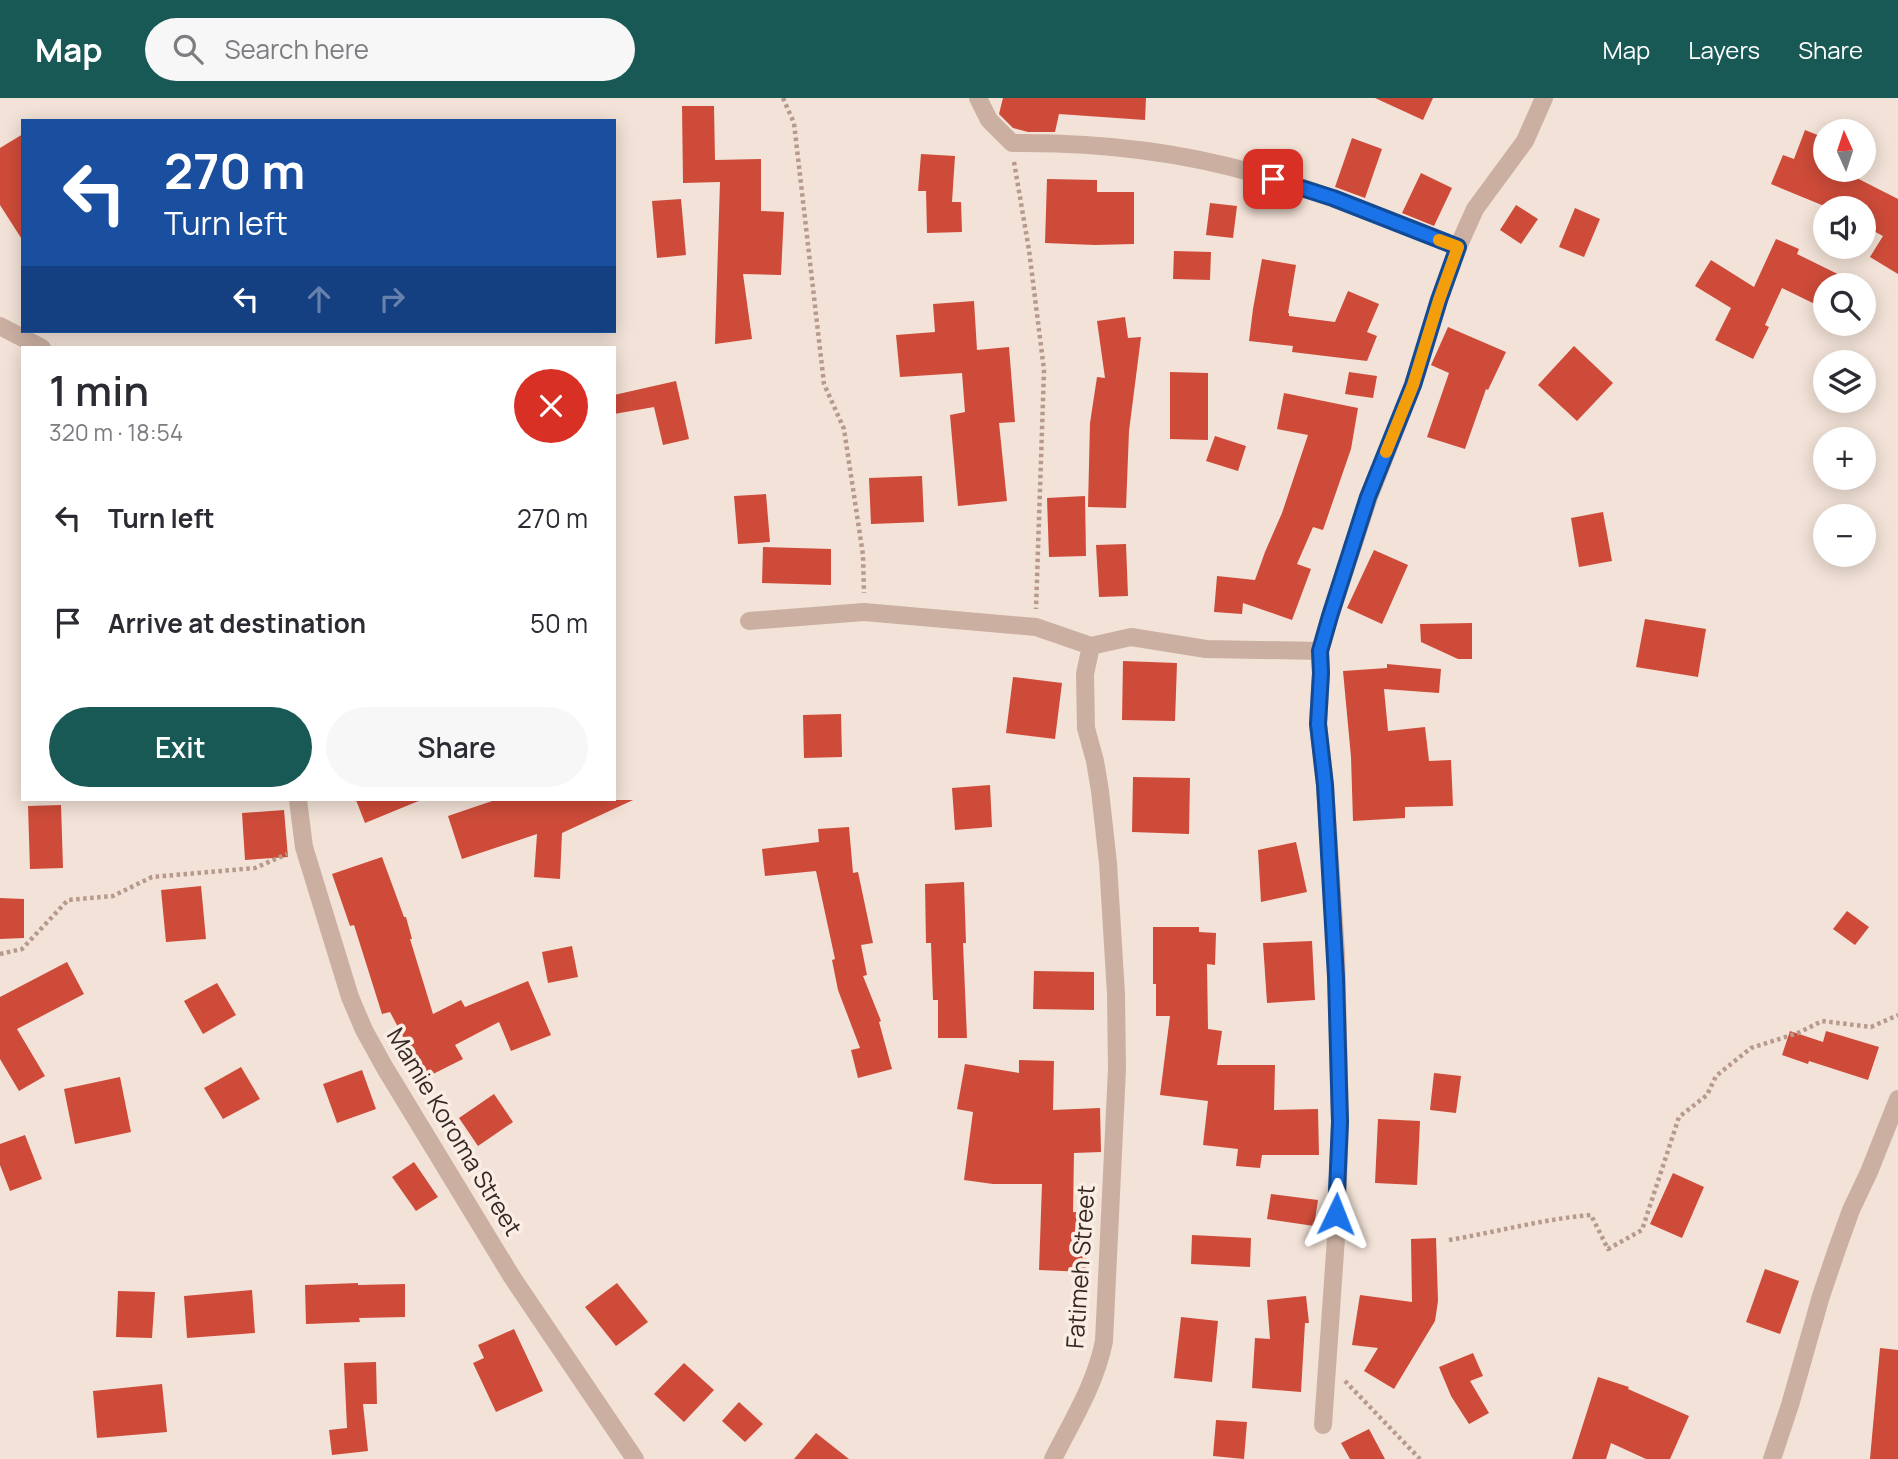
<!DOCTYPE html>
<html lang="en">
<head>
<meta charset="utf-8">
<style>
  :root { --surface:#fff; --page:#f7f7f7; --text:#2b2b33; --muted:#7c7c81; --accent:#185955 }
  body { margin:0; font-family:Manrope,sans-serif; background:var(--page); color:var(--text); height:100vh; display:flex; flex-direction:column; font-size:26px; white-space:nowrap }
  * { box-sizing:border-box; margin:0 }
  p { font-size:23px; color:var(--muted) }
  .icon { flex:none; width:38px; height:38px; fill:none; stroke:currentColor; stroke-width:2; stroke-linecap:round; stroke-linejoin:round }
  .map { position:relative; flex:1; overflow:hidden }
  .sheet { position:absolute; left:21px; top:248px; width:595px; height:455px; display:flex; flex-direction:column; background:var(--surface); border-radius:0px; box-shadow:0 4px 18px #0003 }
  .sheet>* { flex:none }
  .hud { position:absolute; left:21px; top:21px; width:595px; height:214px; border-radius:0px; box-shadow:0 4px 18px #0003; background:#1a4fa0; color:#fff; overflow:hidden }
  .needle { width:46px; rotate:357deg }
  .tools { position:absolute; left:1813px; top:21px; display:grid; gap:14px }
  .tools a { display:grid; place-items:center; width:63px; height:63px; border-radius:50%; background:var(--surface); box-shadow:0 4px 18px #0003; font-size:35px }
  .pin { position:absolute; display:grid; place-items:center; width:60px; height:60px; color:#fff; margin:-30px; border-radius:14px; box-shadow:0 4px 10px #0006 }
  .me { position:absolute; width:77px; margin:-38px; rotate:2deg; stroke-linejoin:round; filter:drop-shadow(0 0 5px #0008) }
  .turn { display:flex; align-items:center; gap:24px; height:147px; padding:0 28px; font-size:32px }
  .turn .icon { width:91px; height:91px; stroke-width:2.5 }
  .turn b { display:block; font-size:49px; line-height:60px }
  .lanes { display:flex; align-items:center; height:66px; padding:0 28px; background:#0003; justify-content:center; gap:35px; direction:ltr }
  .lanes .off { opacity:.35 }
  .round { display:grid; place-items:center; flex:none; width:74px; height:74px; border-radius:37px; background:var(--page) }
  .summary { display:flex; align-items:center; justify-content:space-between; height:119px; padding:0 28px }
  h1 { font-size:42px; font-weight:600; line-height:52px }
  .action { display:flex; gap:14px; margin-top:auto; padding:14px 28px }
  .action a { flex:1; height:80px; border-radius:42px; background:var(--accent); color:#fff; font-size:28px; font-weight:600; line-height:80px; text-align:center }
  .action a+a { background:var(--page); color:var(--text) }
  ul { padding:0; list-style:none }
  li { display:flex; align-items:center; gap:21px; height:105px; padding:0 28px }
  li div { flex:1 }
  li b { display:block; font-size:26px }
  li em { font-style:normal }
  header { display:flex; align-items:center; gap:42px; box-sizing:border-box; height:98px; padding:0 35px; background:var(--accent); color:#fff }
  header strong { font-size:33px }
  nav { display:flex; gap:38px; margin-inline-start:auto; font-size:24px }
  .search { width:490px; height:63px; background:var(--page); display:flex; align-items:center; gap:18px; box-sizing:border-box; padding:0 24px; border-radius:38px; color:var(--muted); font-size:26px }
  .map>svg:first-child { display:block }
  .building { fill:#ce4b39 }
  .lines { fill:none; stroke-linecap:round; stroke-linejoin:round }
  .path { stroke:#b79a8c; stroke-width:4.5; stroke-dasharray:3.5 3.5; stroke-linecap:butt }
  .minor { stroke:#cbb0a2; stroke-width:18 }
  .route-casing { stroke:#114b97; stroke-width:18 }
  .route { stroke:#1a73e8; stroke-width:12 }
  .slow { stroke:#f59e0b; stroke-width:12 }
  .labels { text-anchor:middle; stroke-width:7; stroke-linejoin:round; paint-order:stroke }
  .street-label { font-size:24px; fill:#352825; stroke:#faede3 }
</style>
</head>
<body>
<header>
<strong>Map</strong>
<div class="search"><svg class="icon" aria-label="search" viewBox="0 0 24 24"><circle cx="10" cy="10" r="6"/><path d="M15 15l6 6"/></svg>Search here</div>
<nav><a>Map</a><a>Layers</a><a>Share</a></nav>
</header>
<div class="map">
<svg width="1898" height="1361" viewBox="0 0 1898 1361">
  <rect width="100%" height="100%" fill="#f2e2d7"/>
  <g class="building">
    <path d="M 1003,0 L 1146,0 L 1145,22 L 1059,16 L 1055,34 L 1028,34 L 1013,30 L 999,16 Z"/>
    <path d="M 1375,0 L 1433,0 L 1423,22 Z"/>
    <path d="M 682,8 L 714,8 L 715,62 L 761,61 L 761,113 L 784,114 L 781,177 L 743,176 L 752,241 L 715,246 L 720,84 L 683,85 Z"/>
    <path d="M 1805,32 L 1825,40 L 1825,72 L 1841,72 L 1898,101 L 1898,176 L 1870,159 L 1883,138 L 1864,128 L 1864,110 L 1829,110 L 1771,86 L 1783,57 L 1794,61 Z"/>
    <path d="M 23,36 L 23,143 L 0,107 L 0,50 Z"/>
    <path d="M 1352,40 L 1382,51 L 1365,100 L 1335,89 Z"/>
    <path d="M 921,56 L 955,58 L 952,104 L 961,104 L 962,134 L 927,135 L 926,93 L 918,93 Z"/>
    <path d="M 1421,75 L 1452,90 L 1434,128 L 1402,115 Z"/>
    <path d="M 1047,81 L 1097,82 L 1097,94 L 1134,94 L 1134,146 L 1095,147 L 1045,145 Z"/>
    <path d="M 681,101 L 686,157 L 657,160 L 652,103 Z"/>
    <path d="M 1210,105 L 1237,108 L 1233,140 L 1206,137 Z"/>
    <path d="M 1516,107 L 1538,121 L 1521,146 L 1500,132 Z"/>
    <path d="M 1575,110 L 1600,121 L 1584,159 L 1559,149 Z"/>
    <path d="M 1776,141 L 1799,151 L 1797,156 L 1860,187 L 1825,187 L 1825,211 L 1782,190 L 1765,227 L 1769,229 L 1753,261 L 1715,242 L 1731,210 L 1695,188 L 1711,162 L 1754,189 Z"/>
    <path d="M 1174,153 L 1211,154 L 1210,182 L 1173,181 Z"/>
    <path d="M 1262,161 L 1296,167 L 1288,215 L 1289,215 L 1289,218 L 1335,224 L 1348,193 L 1379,206 L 1367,234 L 1377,238 L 1367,263 L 1292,254 L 1293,248 L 1249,243 L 1253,211 Z"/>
    <path d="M 974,203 L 977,252 L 1009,249 L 1015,324 L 999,325 L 1007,403 L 958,408 L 950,317 L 965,314 L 962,275 L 900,279 L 896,237 L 935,234 L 933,206 Z"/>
    <path d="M 1125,219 L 1128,240 L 1141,239 L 1129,333 L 1126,410 L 1088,409 L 1090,325 L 1097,279 L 1105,280 L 1097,223 Z"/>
    <path d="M 1448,229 L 1506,254 L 1488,292 L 1486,291 L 1465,351 L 1427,339 L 1449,275 L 1431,267 Z"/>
    <path d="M 1574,248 L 1613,285 L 1577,323 L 1538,287 Z"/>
    <path d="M 1170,274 L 1208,275 L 1208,342 L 1170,341 Z"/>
    <path d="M 1349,274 L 1377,278 L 1373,300 L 1345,296 Z"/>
    <path d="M 676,283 L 689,341 L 663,347 L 654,309 L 614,316 L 614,297 Z"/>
    <path d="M 1284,295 L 1358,310 L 1351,351 L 1323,432 L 1313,429 L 1297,466 L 1311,471 L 1292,522 L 1243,505 L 1242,516 L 1214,514 L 1217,478 L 1255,482 L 1265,454 L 1282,415 L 1308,337 L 1277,331 Z"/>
    <path d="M 1215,338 L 1246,348 L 1238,373 L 1206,363 Z"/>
    <path d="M 922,378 L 924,424 L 871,426 L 869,380 Z"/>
    <path d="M 766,396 L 770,444 L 738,446 L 734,398 Z"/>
    <path d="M 1085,398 L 1086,458 L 1049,459 L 1047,400 Z"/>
    <path d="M 1603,414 L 1612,463 L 1579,469 L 1571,420 Z"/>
    <path d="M 1126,446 L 1128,498 L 1099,499 L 1096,447 Z"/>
    <path d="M 763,449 L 831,451 L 831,487 L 762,485 Z"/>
    <path d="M 1374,452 L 1408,467 L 1382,526 L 1347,510 Z"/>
    <path d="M 1645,521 L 1706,531 L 1698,579 L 1636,569 Z"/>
    <path d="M 1472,525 L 1472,561 L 1458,561 L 1421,544 L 1420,526 Z"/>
    <path d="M 1123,563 L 1177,565 L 1175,623 L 1122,622 Z"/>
    <path d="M 1387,566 L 1441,571 L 1439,595 L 1384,591 L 1388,633 L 1425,629 L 1429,663 L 1451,662 L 1453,708 L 1405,709 L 1405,720 L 1353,723 L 1351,659 L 1343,573 L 1387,570 Z"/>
    <path d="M 1013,579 L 1062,585 L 1055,641 L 1006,635 Z"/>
    <path d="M 841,616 L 842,659 L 804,660 L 803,617 Z"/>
    <path d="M 1133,679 L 1190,680 L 1189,736 L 1132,734 Z"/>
    <path d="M 990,687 L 992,729 L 955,732 L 952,690 Z"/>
    <path d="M 356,702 L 421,702 L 365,725 Z"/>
    <path d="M 495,702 L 633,702 L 562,735 L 560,781 L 534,779 L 537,736 L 462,761 L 448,718 Z"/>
    <path d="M 61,707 L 63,770 L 30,771 L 28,708 Z"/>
    <path d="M 284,712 L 288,759 L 245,762 L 242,715 Z"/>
    <path d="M 849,729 L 853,775 L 858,774 L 873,845 L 861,847 L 867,877 L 863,878 L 881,923 L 879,924 L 892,971 L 858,980 L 851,952 L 860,950 L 838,892 L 832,862 L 835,861 L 816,773 L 765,778 L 762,751 L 819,744 L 818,731 Z"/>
    <path d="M 1296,744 L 1307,794 L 1261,804 L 1258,752 Z"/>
    <path d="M 382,759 L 404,819 L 406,819 L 412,841 L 410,841 L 433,916 L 461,902 L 465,909 L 528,883 L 551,937 L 511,953 L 499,924 L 455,947 L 463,961 L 425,980 L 390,914 L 382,916 L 354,827 L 350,828 L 332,776 Z"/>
    <path d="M 964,784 L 966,845 L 963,845 L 967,940 L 938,940 L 938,902 L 933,902 L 931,845 L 926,845 L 925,786 Z"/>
    <path d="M 201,788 L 206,841 L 166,844 L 161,792 Z"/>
    <path d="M 0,800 L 24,801 L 24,840 L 0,841 Z"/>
    <path d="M 1847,813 L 1869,829 L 1855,847 L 1833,831 Z"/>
    <path d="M 1153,829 L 1199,829 L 1199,834 L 1216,835 L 1215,867 L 1207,866 L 1208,931 L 1222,933 L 1217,967 L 1275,967 L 1274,1012 L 1318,1011 L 1319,1057 L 1262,1057 L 1260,1070 L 1236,1068 L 1238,1051 L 1203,1047 L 1208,1003 L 1160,997 L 1170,918 L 1156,918 L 1156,886 L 1153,886 Z"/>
    <path d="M 1312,843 L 1315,902 L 1267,905 L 1263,845 Z"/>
    <path d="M 572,848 L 578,879 L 548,885 L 542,854 Z"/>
    <path d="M 67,864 L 84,896 L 17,931 L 45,978 L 19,993 L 0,961 L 0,899 Z"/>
    <path d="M 1034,873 L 1094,874 L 1094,912 L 1033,911 Z"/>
    <path d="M 217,885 L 236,917 L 203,936 L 184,903 Z"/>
    <path d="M 1790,933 L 1823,944 L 1826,933 L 1879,949 L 1868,982 L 1809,963 L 1808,966 L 1782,957 Z"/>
    <path d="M 1019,962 L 1054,963 L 1053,1012 L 1100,1010 L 1101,1054 L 1074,1055 L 1073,1114 L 1088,1115 L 1086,1174 L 1039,1172 L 1042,1086 L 993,1086 L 964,1082 L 973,1014 L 957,1011 L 965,966 L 1019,975 Z"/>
    <path d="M 241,969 L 260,1001 L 223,1021 L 204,990 Z"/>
    <path d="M 362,972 L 376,1011 L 337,1025 L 323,986 Z"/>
    <path d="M 1434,975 L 1461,978 L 1456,1015 L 1430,1012 Z"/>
    <path d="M 120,979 L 131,1034 L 75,1046 L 64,991 Z"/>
    <path d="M 494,996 L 513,1024 L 478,1048 L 459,1020 Z"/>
    <path d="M 1378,1021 L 1420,1023 L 1417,1087 L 1375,1085 Z"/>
    <path d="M 25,1037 L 42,1081 L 10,1093 L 0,1067 L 0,1046 Z"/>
    <path d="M 414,1064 L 438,1099 L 416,1113 L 392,1079 Z"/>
    <path d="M 1673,1075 L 1704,1089 L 1682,1140 L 1650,1126 Z"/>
    <path d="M 1271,1096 L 1318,1102 L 1314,1128 L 1267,1121 Z"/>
    <path d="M 1192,1137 L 1251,1140 L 1250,1169 L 1191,1166 Z"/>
    <path d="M 1436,1140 L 1438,1203 L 1435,1223 L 1394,1291 L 1364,1273 L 1378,1250 L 1352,1247 L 1360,1197 L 1412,1204 L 1411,1141 Z"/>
    <path d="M 1765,1171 L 1799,1183 L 1780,1236 L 1746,1224 Z"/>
    <path d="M 358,1185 L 358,1187 L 405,1186 L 405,1219 L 359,1220 L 360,1224 L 306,1226 L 305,1187 Z"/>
    <path d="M 617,1185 L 648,1224 L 616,1248 L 585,1209 Z"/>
    <path d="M 252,1192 L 255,1235 L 187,1240 L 184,1198 Z"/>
    <path d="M 118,1193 L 155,1194 L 152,1240 L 116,1239 Z"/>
    <path d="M 1306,1198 L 1309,1225 L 1305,1225 L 1301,1294 L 1252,1290 L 1255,1240 L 1270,1241 L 1267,1202 Z"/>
    <path d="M 1181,1219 L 1218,1223 L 1212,1284 L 1174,1280 Z"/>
    <path d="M 514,1231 L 543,1293 L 496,1314 L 473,1265 L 484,1260 L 478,1247 Z"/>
    <path d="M 1880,1250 L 1898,1252 L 1898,1361 L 1870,1361 Z"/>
    <path d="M 1473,1255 L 1483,1278 L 1470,1283 L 1489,1315 L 1469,1326 L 1451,1298 L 1439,1269 Z"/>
    <path d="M 376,1264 L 377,1306 L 363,1306 L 368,1353 L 332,1357 L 329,1332 L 347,1330 L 344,1265 Z"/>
    <path d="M 684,1265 L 714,1292 L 684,1324 L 654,1296 Z"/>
    <path d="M 1598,1279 L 1629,1289 L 1628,1291 L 1689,1318 L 1670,1361 L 1646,1361 L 1611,1345 L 1606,1361 L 1572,1361 Z"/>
    <path d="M 162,1286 L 167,1334 L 97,1340 L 93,1293 Z"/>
    <path d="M 739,1304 L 763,1326 L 745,1344 L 722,1323 Z"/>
    <path d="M 1216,1322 L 1247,1324 L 1244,1361 L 1213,1358 Z"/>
    <path d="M 1369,1331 L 1385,1361 L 1350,1361 L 1341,1345 Z"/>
    <path d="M 816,1335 L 849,1361 L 794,1361 Z"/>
  </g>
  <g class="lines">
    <g class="path">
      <path d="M 783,0 L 794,25 L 824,286 L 844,331 L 863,457 L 864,495"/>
      <path d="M 1014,64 L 1029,152 L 1044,272 L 1036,511"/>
      <path d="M 0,856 L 22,851 L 68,802 L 113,798 L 152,779 L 255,770 L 287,756"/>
      <path d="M 1449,1142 C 1497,1134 1543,1121 1591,1117 L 1608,1151 L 1642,1132 L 1679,1019 L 1707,997 L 1716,978 L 1751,950 L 1798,935 L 1822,923 L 1871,929 L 1898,917"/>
      <path d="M 1345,1283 L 1420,1361"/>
    </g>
    <g class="minor">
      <path d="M 978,0 L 989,22 L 1012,45 C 1092,44 1176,53 1254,75 C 1324,94 1391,123 1458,149"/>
      <path d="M 0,228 L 42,250"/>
      <path d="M 749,523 L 864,514 L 1036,529 L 1091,548 L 1131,539 L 1206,551 L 1320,553"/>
      <path d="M 298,702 L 304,749 L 350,899 L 364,932 L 385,970 L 512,1179 L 635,1361"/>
      <path d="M 1323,1327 L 1336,1140 L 1340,1024 L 1336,855 L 1325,687 L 1318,626 L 1321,575 L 1320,553 L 1330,518 L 1369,399 L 1413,287 L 1439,202 L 1458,149 L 1475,111 L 1525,43 L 1544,0"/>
      <path d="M 1053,1361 C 1072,1323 1096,1285 1104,1243 L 1117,971 L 1116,896 L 1108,765 L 1100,693 L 1095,663 L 1086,630 L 1085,576 L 1091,548"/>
      <path d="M 1772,1361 L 1790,1307 L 1821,1198 L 1837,1151 L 1851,1112 L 1869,1074 L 1898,1001"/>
    </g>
  </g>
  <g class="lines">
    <g class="route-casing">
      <path id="route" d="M 1273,81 L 1333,100 L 1458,149 L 1439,202 L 1413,287 L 1368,399 L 1330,518 L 1320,553 L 1321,575 L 1318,626 L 1325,687 L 1336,879 L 1340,1024 L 1336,1116"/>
    </g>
    <use href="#route" class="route"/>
    <path class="slow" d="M 1386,354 L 1413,287 L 1439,202 L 1458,149 L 1439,142"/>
  </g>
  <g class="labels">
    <g class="street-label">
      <text transform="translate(454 1034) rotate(59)" y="8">Mamie Koroma Street</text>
      <text transform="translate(1081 1169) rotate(-86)" y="8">Fatimeh Street</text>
    </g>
  </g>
</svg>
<div class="tools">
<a><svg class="needle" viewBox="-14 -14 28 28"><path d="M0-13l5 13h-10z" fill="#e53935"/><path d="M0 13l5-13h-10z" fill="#7c7c81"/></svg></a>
<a><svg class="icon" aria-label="sound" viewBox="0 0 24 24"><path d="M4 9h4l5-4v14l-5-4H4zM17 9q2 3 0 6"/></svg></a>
<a><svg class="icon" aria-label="search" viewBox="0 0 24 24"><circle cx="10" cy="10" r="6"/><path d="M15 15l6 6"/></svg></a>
<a><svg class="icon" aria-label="layers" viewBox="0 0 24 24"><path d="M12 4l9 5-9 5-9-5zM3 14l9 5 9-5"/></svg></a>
<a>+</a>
<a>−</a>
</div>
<div class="pin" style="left:1273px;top:81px;background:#d93025"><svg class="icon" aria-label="arrive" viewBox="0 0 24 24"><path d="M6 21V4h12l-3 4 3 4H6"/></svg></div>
<svg class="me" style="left:1336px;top:1116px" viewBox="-20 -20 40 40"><path d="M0-17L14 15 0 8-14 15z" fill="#1a73e8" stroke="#fff" stroke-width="4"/></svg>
<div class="hud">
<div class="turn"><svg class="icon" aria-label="left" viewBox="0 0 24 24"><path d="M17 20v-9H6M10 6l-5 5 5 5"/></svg><div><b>270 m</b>Turn left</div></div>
<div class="lanes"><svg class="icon" aria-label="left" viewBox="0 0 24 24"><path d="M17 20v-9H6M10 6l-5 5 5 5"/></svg><svg class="icon off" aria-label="ahead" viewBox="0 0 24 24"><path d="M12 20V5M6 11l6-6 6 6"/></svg><svg class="icon off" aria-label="right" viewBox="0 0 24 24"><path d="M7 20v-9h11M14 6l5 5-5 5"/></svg></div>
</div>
<section class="sheet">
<div class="summary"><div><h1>1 min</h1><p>320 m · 18:54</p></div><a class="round" style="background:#d93025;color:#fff"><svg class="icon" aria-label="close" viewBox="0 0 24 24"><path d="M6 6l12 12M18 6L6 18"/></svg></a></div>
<ul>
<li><svg class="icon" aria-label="left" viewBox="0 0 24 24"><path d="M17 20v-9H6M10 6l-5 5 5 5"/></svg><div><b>Turn left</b></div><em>270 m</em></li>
<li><svg class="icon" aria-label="arrive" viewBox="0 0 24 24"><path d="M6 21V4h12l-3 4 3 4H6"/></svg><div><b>Arrive at destination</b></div><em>50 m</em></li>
</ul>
<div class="action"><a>Exit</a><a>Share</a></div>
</section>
</div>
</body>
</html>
